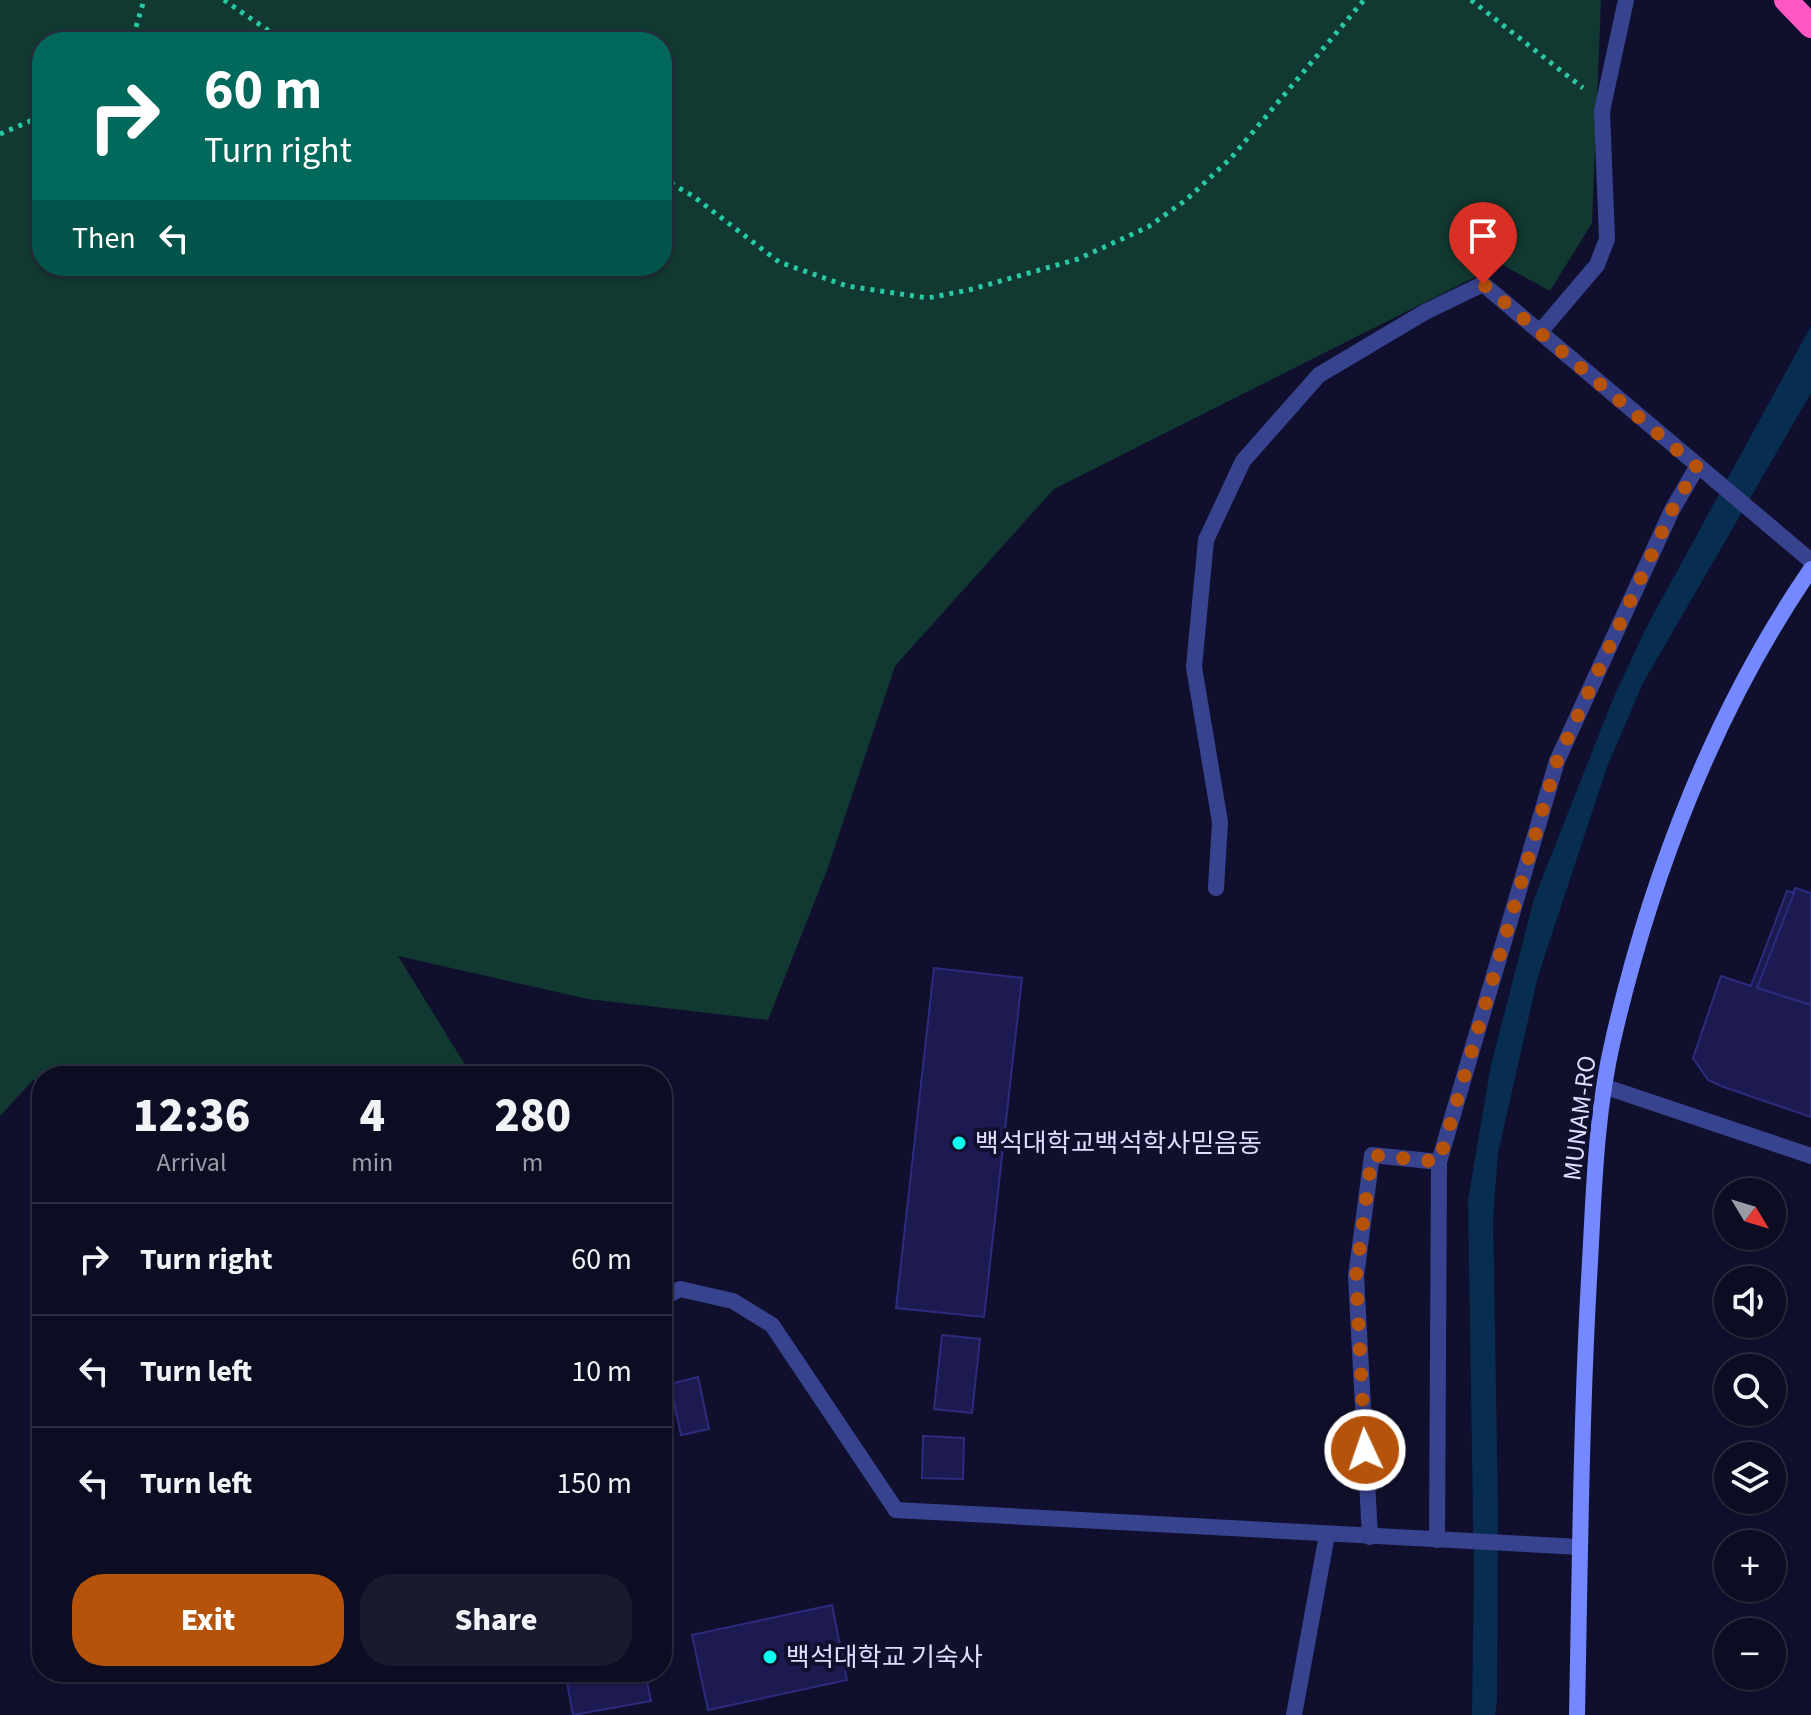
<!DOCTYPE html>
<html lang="en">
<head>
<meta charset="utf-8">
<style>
  :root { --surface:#0c0c22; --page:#1a1a2f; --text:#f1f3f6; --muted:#9a9ba5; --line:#2c2c40; --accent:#b45309 }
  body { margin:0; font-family:"Source Sans 3","Noto Sans KR",sans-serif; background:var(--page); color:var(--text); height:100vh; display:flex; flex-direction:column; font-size:30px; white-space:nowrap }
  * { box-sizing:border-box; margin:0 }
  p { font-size:26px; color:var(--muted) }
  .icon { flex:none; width:44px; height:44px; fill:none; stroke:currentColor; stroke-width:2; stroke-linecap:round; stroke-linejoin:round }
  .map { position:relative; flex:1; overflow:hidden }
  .details { position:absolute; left:32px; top:1066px; width:640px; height:616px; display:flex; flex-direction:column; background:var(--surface); border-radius:32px; box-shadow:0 2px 6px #0004,0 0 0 2px var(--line) }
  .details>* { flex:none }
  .guide { position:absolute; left:32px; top:32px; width:640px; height:244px; border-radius:32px; box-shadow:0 2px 6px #0004,0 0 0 2px var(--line); background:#00695c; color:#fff; overflow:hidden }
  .needle { width:52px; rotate:128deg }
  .fabs { position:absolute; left:1714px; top:1178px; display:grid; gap:16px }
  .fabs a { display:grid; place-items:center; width:72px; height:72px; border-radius:50%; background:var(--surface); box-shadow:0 2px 6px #0004,0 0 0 2px var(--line); font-size:40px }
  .pin { position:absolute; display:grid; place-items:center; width:68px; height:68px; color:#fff; margin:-82px -34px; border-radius:50% 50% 50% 0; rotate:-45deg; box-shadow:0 0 8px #0007 }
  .pin .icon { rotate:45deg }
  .me { position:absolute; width:88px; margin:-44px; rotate:357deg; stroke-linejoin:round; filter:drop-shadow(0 0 6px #0008) }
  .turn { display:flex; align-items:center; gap:28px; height:168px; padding:0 40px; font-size:36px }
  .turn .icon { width:104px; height:104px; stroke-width:2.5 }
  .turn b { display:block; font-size:56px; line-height:68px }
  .then { display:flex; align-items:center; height:76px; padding:0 40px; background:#0003; gap:16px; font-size:30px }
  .eta { display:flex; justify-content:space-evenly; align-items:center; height:136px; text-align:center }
  .eta b { font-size:48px; font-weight:800; line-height:56px }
  .primary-button { display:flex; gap:16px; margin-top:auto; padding:16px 40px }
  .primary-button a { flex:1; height:92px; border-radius:32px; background:var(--accent); color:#fff; font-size:32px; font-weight:800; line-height:92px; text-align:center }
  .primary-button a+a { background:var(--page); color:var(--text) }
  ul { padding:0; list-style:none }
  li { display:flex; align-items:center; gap:24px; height:112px; padding:0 40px; border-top:2px solid var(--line) }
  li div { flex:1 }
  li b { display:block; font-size:30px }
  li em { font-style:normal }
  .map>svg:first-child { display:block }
  .green { fill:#123931; fill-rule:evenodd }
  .water { fill:#072e50 }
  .building { fill:#1c1a51; stroke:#2d2b7e; stroke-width:2 }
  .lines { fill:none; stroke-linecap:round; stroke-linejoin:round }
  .path { stroke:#28c9a4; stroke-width:5; stroke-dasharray:4 6; stroke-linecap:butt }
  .lane { stroke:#384390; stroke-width:16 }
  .street { stroke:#384390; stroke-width:16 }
  .secondary { stroke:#7488ff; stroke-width:16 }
  .highway { stroke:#ff58c4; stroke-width:24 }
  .route { stroke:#b45309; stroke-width:14; stroke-dasharray:0 25.2 }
  .poi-dot { fill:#09ffee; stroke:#10102e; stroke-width:3 }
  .labels { text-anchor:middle; stroke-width:8; stroke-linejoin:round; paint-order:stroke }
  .street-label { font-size:26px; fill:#dddfff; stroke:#10102e }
  .poi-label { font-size:26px; fill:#dddfff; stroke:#10102e; text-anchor:start }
</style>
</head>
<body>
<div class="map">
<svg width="1811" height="1715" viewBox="0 0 1811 1715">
  <rect width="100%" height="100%" fill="#10102e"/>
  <path class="green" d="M 0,0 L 1601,0 L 1592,223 L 1550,291 L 1501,264 L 1054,489 L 895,666 L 827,870 L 768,1020 L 588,999 L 398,956 L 472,1076 L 42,1076 L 42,1081 L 33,1080 L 0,1116 ZM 42,42 L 662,42 L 662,266 L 42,266 Z"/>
  <path class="water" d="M 1811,326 L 1811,393 L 1643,683 L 1607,767 L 1538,976 L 1498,1153 L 1493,1217 L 1498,1511 L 1497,1700 L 1495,1715 L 1472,1715 L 1474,1575 L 1468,1200 L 1491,1065 L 1534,899 L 1613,699 L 1646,628 Z"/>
  <g class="building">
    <path d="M 1795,888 L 1811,893 L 1811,1005 L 1757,988 Z"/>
    <path d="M 1787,891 L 1794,893 L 1757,988 L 1811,1005 L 1811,1117 L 1721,1086 L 1708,1080 L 1693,1058 L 1721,976 L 1751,986 Z"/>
    <path d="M 934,968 L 1022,978 L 984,1317 L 896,1308 Z"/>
    <path d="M 942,1335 L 980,1339 L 972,1413 L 934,1409 Z"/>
    <path d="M 698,1377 L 709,1429 L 681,1435 L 670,1384 Z"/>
    <path d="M 923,1436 L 964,1438 L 963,1479 L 922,1478 Z"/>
    <path d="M 832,1605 L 847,1680 L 708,1710 L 692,1635 Z"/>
    <path d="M 565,1672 L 645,1672 L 651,1701 L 573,1715 Z"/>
  </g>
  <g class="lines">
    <g class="path">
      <path d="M 224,0 L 285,42"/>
      <path d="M 1471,0 L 1583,88"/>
      <path d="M 123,42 L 136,27 L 144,0"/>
      <path d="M 0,134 L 42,116"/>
      <path d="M 662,178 L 693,196 L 779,262 L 847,286 L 928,298 L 969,290 L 1078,259 L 1148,227 L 1186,200 L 1231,158 L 1364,0"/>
    </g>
    <g class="lane">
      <path d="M 1540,332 L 1597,265 L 1607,239 L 1602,111 L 1626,0"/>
      <path d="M 662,1298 L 680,1289 L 733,1301 L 772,1325 L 896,1510"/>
      <path d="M 1370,1537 L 1356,1276 L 1372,1155 L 1439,1162"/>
    </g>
    <g class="street">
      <path d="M 1216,888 L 1220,822 L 1194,667 L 1206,540 L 1243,461 L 1319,375 L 1425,312 L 1483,284 L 1811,561"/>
      <path d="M 1606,1087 L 1811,1156"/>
      <path d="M 896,1510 L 1580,1547"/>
      <path d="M 1437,1540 L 1439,1162 L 1557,761 L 1672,510 L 1697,467"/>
      <path d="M 1294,1715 L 1327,1535"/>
    </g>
    <path class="secondary" d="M 1577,1715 C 1580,1564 1581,1413 1590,1262 C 1594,1189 1596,1112 1613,1040 C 1651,875 1715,709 1811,569"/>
    <path class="highway" d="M 1786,0 L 1811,26"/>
  </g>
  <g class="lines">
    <path class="route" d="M 1365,1450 L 1356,1276 L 1372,1155 L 1439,1162 L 1557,761 L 1672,510 L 1697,467 L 1483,284"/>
  </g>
  <g class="poi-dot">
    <circle cx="959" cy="1143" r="8"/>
    <circle cx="770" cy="1657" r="8"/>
  </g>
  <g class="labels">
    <g class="street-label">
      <text transform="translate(1579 1118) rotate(-83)" y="9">MUNAM-RO</text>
    </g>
    <g class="poi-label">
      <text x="975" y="1152">백석대학교백석학사믿음동</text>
      <text x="786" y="1666">백석대학교 기숙사</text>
    </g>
  </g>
</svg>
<div class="fabs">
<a><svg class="needle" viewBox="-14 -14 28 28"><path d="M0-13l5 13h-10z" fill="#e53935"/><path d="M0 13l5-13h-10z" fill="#9a9ba5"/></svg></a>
<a><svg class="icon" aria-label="sound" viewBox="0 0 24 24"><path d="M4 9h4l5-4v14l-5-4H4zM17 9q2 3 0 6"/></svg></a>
<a><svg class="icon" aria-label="search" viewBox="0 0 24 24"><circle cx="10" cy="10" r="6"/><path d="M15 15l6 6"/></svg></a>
<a><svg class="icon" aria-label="layers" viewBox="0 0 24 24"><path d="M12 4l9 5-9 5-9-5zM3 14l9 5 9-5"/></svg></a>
<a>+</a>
<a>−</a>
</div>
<div class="pin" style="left:1483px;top:284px;background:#d93025"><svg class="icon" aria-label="arrive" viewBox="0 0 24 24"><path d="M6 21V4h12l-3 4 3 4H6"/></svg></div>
<svg class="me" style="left:1365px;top:1450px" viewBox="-20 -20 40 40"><circle r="17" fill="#b45309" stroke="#fff" stroke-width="3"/><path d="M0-11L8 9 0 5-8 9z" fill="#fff"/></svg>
<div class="guide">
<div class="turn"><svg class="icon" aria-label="right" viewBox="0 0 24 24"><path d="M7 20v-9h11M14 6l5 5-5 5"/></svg><div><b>60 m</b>Turn right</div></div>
<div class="then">Then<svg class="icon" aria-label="left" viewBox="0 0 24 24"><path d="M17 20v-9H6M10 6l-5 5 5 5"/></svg></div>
</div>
<section class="details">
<div class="eta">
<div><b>12:36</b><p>Arrival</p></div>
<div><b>4</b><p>min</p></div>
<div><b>280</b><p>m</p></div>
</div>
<ul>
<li><svg class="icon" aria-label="right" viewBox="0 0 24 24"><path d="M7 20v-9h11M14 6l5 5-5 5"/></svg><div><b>Turn right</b></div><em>60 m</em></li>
<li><svg class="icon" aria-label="left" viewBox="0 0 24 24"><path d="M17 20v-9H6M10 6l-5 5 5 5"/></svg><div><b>Turn left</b></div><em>10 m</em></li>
<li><svg class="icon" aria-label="left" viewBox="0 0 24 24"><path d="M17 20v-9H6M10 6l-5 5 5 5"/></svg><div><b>Turn left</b></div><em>150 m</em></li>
</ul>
<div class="primary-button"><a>Exit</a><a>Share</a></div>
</section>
</div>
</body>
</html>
